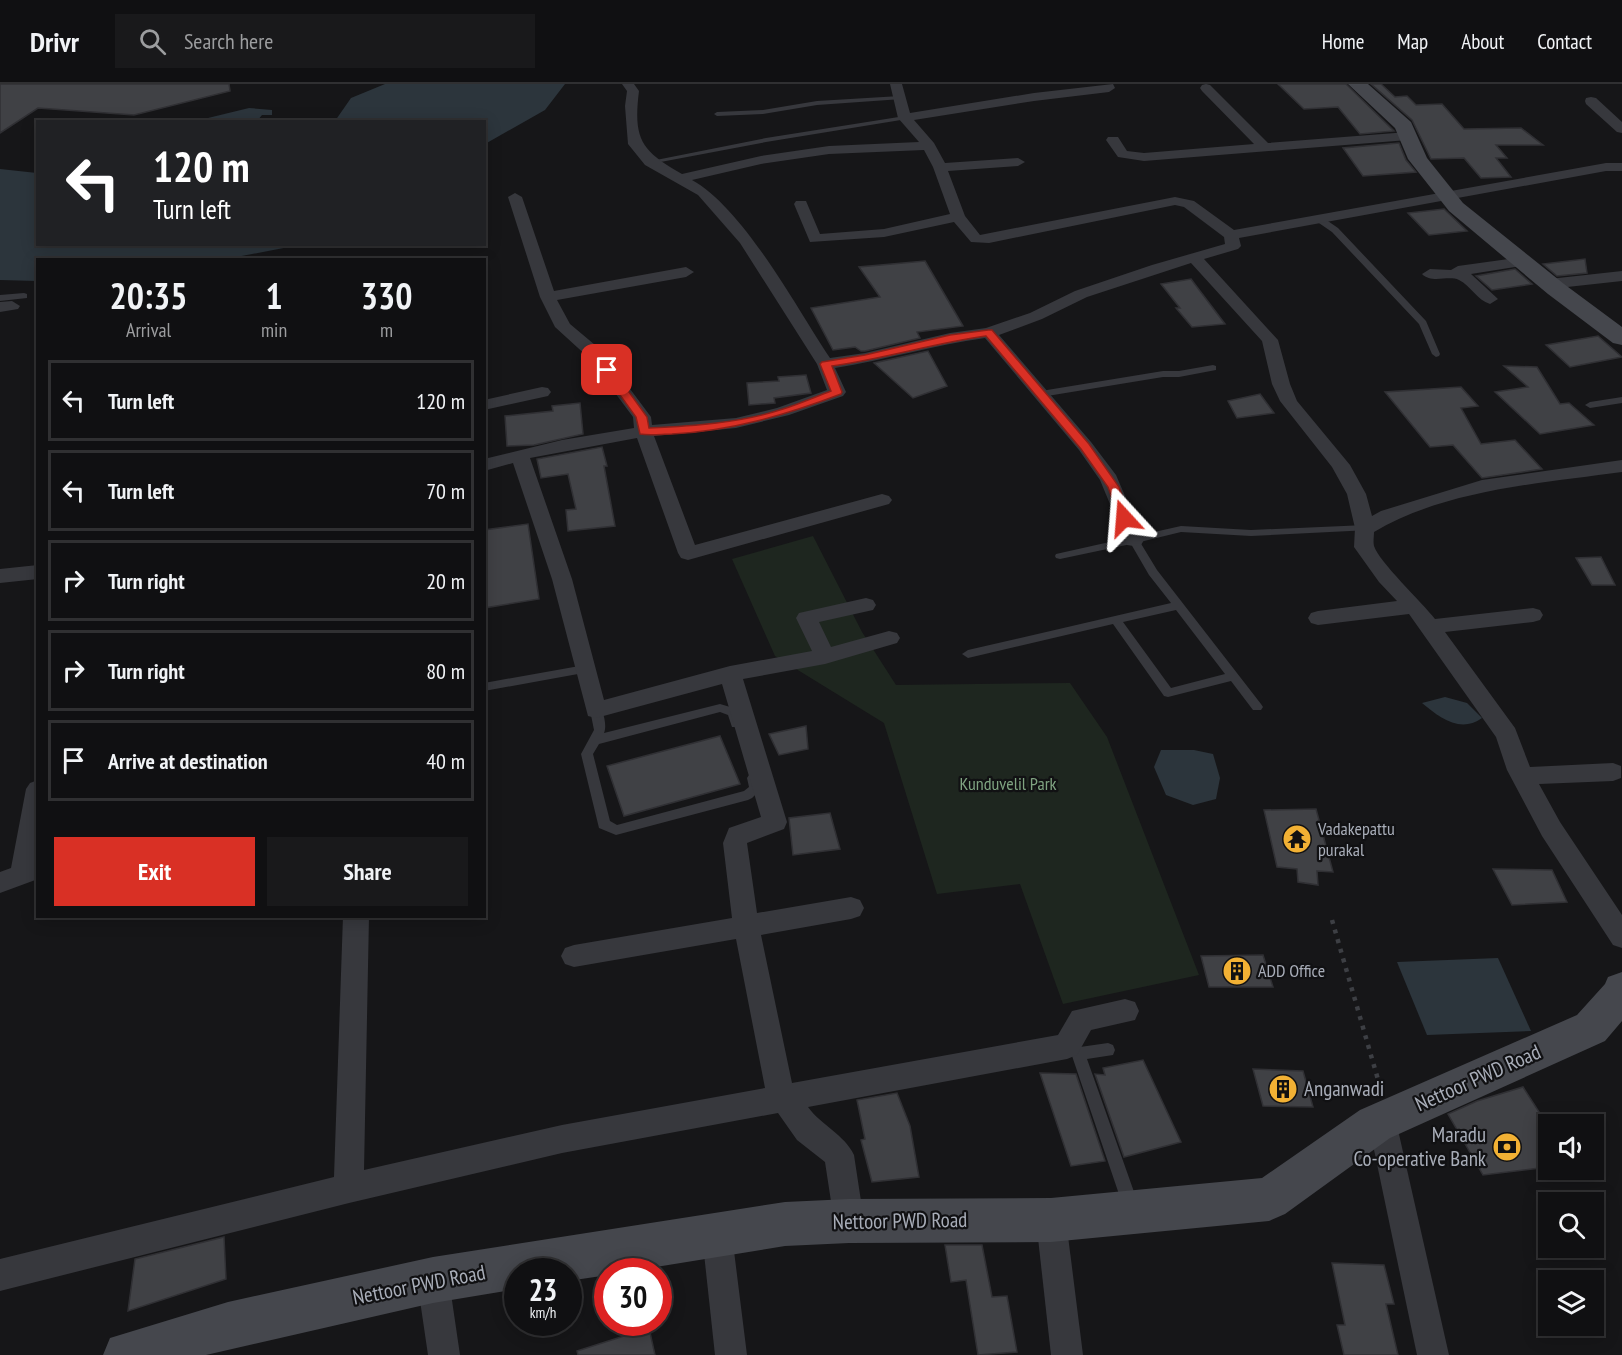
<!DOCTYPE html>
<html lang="en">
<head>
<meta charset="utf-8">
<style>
  :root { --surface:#101012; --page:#19191b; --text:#f1f3f6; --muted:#9c9d9f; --line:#303032; --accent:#d93025 }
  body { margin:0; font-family:"PT Sans Narrow",sans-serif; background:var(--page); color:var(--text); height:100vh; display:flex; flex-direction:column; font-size:22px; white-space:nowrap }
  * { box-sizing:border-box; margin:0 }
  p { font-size:20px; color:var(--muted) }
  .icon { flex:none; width:33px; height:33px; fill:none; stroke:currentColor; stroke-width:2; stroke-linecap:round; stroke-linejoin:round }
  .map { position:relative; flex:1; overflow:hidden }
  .drawer { position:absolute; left:36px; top:174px; width:450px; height:660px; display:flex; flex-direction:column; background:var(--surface); border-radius:0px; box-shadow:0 3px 15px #0003,0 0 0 2px var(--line) }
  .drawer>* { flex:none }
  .guide { position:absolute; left:36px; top:36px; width:450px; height:126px; border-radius:0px; box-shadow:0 3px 15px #0003,0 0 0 2px var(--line); background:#202124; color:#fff; overflow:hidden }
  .tools { position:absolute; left:1538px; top:1030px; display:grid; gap:12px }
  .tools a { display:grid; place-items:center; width:66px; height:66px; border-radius:0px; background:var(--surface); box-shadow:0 3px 15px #0003,0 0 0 2px var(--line); font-size:30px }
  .speed { position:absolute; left:504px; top:1174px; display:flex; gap:12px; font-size:30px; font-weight:700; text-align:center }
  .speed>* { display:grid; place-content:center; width:78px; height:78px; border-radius:50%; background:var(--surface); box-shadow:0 3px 15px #0003,0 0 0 2px var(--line); line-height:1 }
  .speed small { font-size:15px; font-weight:400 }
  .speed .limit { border:9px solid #d22; background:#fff; color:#111 }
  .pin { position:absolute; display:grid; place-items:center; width:51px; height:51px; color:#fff; margin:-26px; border-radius:12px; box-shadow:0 3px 9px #0006 }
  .me { position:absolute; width:66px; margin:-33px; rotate:341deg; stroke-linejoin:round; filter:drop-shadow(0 0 4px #0008) }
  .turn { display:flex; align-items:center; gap:21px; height:126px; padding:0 18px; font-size:27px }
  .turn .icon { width:78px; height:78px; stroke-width:2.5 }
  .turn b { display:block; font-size:42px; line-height:51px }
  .eta { display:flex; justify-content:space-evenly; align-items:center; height:102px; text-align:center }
  .eta b { font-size:36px; font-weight:700; line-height:42px }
  .primary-button { display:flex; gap:12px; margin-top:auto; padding:12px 18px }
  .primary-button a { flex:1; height:69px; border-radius:0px; background:var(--accent); color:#fff; font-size:24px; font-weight:700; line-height:69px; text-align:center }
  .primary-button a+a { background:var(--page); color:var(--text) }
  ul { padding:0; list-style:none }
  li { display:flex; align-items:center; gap:18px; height:81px; margin:0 12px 9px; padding:0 6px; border:3px solid var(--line); border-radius:0px }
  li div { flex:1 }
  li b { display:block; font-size:22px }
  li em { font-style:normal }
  header { display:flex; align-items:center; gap:36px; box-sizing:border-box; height:84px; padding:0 30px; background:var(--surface); border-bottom:2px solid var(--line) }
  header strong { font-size:28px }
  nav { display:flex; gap:33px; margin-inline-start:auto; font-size:21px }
  .search { width:420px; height:54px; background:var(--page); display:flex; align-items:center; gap:15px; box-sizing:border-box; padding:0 21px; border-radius:0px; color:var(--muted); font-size:22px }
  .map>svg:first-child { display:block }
  .green { fill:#1e261f }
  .water { fill:#2c353c }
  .building { fill:#404145; stroke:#303034; stroke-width:1.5 }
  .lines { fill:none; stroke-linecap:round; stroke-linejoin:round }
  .path { stroke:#3d3f44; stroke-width:4.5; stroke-dasharray:4 6; stroke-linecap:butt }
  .lane { fill:#37383d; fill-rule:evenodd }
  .street { fill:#37383d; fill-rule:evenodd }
  .secondary { fill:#45474d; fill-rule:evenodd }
  .route { fill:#d93025; stroke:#8d1f18; stroke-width:1.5 }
  .labels { text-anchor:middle; stroke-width:4.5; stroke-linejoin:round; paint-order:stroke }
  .park-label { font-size:18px; fill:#7fa381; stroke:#111113 }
  .poi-label { font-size:18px; fill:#a8adb8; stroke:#111113; text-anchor:start }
  .near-street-label { font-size:21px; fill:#a8adb8; stroke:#111113 }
  .near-poi-label { font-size:21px; fill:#a8adb8; stroke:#111113; text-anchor:start }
</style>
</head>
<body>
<header>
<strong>Drivr</strong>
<div class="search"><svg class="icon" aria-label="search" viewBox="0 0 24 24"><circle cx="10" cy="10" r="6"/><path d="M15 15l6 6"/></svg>Search here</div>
<nav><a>Home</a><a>Map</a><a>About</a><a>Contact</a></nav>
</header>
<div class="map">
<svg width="1622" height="1271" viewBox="0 0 1622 1271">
  <rect width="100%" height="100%" fill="#161618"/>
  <path class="green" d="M 813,452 L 862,548 L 896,601 L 1070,599 L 1107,653 L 1199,891 L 1063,920 L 1020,800 L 937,810 L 884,639 L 775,572 L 732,475 Z"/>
  <g class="water">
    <path d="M 385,0 L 565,0 L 545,26 L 485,60 L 484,38 L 335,37 L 351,14 Z"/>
    <path d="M 249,24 L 272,26 L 272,31 L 262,31 L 257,37 L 205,37 L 208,34 Z"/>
    <path d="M 0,85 L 37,89 L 38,160 L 299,161 L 226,175 L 38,176 L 37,197 L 0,196 Z"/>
    <path d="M 1445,613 L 1467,619 L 1482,634 C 1460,650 1439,633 1422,619 Z"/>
    <path d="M 1161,666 L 1194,666 L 1213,670 L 1220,694 L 1216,715 L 1193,721 L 1166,711 L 1154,683 Z"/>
    <path d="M 1498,874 L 1531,947 L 1427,951 L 1397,878 Z"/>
  </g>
  <g class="building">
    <path d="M 0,0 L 229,0 L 230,7 L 134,31 L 38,24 L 0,49 Z"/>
    <path d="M 1278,0 L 1346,0 L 1394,47 L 1360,50 L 1338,23 L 1304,25 Z"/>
    <path d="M 1371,0 L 1381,0 L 1395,13 L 1407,12 L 1416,21 L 1442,20 L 1464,45 L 1521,44 L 1543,61 L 1496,61 L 1507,74 L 1496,74 L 1511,93 L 1481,94 L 1464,74 L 1431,75 L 1412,36 Z"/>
    <path d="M 1399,59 L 1406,76 L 1416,88 L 1363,92 L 1343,64 Z"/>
    <path d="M 1444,125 L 1467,147 L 1429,151 L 1408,129 Z"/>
    <path d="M 1585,175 L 1587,189 L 1557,192 L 1543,180 Z"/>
    <path d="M 925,177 L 963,242 L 917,248 L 920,254 L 865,267 L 861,267 L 855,263 L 833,266 L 811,224 L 880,213 L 859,183 Z"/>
    <path d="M 1515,185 L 1532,200 L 1492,206 L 1476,192 Z"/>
    <path d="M 1191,195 L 1200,207 L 1225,240 L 1192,243 L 1176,224 L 1180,224 L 1161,200 Z"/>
    <path d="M 1598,252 L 1622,273 L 1570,283 L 1546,261 Z"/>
    <path d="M 928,267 L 947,302 L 913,314 L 874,279 Z"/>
    <path d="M 1504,282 L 1537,283 L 1560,320 L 1569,319 L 1594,341 L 1540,350 L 1495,308 L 1528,303 Z"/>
    <path d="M 806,291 L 811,309 L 774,314 L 775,319 L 749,321 L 747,299 L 779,297 L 778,293 Z"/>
    <path d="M 1461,303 L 1478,322 L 1461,324 L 1481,360 L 1515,356 L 1542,385 L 1482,394 L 1453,361 L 1430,363 L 1385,308 Z"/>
    <path d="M 1260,310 L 1274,329 L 1237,334 L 1228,317 Z"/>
    <path d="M 580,319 L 583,350 L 534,361 L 507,362 L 505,332 L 553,327 L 552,322 Z"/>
    <path d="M 602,363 L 607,382 L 604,382 L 615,442 L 568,447 L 566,426 L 576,425 L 568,390 L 541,394 L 537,375 Z"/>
    <path d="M 528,440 L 539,515 L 484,524 L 484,446 Z"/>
    <path d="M 1601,473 L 1615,501 L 1592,501 L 1576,474 Z"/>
    <path d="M 806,642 L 808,665 L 779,671 L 769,650 Z"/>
    <path d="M 720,652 L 740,700 L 624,732 L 607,682 Z"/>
    <path d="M 1316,725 L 1333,788 L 1317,787 L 1318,801 L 1298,798 L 1297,785 L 1277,783 L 1264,726 Z"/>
    <path d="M 830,729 L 840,765 L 793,771 L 789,734 Z"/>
    <path d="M 1493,785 L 1552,786 L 1567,818 L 1512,821 Z"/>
    <path d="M 1263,871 L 1273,903 L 1209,903 L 1201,872 Z"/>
    <path d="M 1143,976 L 1181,1058 L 1124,1073 L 1095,990 L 1105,991 L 1103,984 Z"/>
    <path d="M 1253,985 L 1303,987 L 1313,1023 L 1263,1022 Z"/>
    <path d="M 1040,989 L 1076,990 L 1105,1077 L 1071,1082 Z"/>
    <path d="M 1523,1003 L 1548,1042 L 1548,1083 L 1483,1091 L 1448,1030 L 1477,1017 Z"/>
    <path d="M 897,1009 L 910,1042 L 919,1093 L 872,1098 L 861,1056 L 865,1055 L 857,1016 Z"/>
    <path d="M 224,1153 L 226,1195 L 128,1227 L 135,1175 Z"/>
    <path d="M 945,1161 L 982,1161 L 992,1213 L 1007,1212 L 1017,1268 L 978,1271 L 966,1196 L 951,1198 Z"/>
    <path d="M 1332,1179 L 1384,1181 L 1394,1220 L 1386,1220 L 1398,1271 L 1344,1271 L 1337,1241 L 1345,1241 Z"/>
    <path d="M 649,1244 L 655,1271 L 578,1271 L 577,1267 Z"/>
  </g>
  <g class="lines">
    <path class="path" d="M 1332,836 L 1381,1006"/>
    <g class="lane">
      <path d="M 900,12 L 902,13 L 902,15 L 817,21 L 763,30 L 717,32 L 714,30 L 717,28 L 763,26 L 817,17 Z"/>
      <path d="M 905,32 L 907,33 L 907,35 L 766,58 L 650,80 L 646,78 L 766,54 Z"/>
      <path d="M 1316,133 L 1322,133 L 1338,144 L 1426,237 L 1440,270 L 1439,272 L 1436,273 L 1432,270 L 1419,240 L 1332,148 L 1316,137 Z"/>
      <path d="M 24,209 L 27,210 L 27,214 L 0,217 L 0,211 Z"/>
      <path d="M 1213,281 L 1216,282 L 1216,286 L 1179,293 L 1163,293 L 1041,313 L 1036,310 L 1041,307 L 1163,287 L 1179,287 Z"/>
      <path d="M 1622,313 L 1622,319 L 1590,324 L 1585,321 L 1590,318 Z"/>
      <path d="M 1366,441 L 1370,442 L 1371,444 L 1370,446 L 1251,452 L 1181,448 L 1140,458 L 1157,486 L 1261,620 L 1263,623 L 1261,626 L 1253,626 L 1231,597 L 1168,613 L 1164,612 L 1113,540 L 968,574 L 962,570 L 968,566 L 1171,519 L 1149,491 L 1131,460 L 1060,475 L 1056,474 L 1055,472 L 1056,470 L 1181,442 L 1251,446 ZM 1176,526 L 1225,590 L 1171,604 L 1123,538 Z"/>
      <path d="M 585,581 L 589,582 L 591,585 L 589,588 L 484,607 L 484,599 Z"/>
      <path d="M 720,620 L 737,625 L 742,640 L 740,643 L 732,643 L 728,631 L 720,628 L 599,660 L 593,670 L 610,737 L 617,741 L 744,707 L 749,703 L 747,694 L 749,691 L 757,691 L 762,704 L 752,714 L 748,716 L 616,751 L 599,744 L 581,670 L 594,646 L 590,626 L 592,623 L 600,623 C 604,629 607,642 604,649 Z"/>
      <path d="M 1108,959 L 1113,961 L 1115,966 L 1113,971 L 1087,975 L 1139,1122 L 1137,1128 L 1131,1130 L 1125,1128 L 1123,1122 L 1071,969 L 1073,964 Z"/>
    </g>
    <g class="street">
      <path d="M 622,0 L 634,0 L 639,7 C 633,55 641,67 682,90 L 761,72 L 829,62 L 919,58 L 898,34 L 890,0 L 902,0 L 910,29 L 1034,9 L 1113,0 L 1115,4 L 1109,8 L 1034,17 L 914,36 L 934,59 L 945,79 L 1018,74 L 1025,78 L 1018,82 L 948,87 L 965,132 L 980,151 L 1175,113 L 1194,117 L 1234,146 L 1606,79 L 1622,79 L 1622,87 L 1606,87 L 1239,154 L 1241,162 L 1238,165 L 1204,175 L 1278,256 L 1290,300 L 1297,317 L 1350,381 L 1366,410 L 1372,432 L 1381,427 L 1482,396 L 1622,376 L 1622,388 C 1542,399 1444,406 1374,448 C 1374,452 1373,458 1374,462 C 1379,478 1422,518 1435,535 L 1533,524 L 1540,526 L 1543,531 L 1540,536 L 1533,538 L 1445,548 L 1515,644 L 1530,683 L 1613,679 L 1621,682 L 1621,694 L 1613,697 L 1539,700 L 1560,738 L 1622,831 L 1622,864 L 1613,861 L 1542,752 L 1507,686 L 1496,653 L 1409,530 L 1318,541 L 1311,539 L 1308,534 L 1311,529 L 1318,527 L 1397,517 L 1379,498 L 1354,463 L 1355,444 L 1347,410 L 1332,383 L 1280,317 L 1272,300 L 1262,257 L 1191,179 L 1087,213 L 1042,235 L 999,251 L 1091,358 L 1116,391 L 1144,456 L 1141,461 L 1134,462 L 1127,461 L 1100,396 L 1079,366 L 985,254 C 934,261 885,276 835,284 L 846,308 L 843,312 L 789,331 L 736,344 L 654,352 L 695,461 L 882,410 L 889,412 L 892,416 L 889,420 L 688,476 L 681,474 L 678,469 L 637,354 L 530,374 L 572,495 L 604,616 L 730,582 L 812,567 L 796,534 L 799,529 L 866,514 L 873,516 L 876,521 L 873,526 L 819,538 L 831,563 L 889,547 L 897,549 L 900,554 L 897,559 L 825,580 L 743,595 L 787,738 L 784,745 L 747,759 L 757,829 L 851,813 L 860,816 L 864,824 L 860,832 L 851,835 L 761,851 L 792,999 L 1058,951 L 1072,927 L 1125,915 L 1135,918 L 1139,927 L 1135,936 L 1091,946 L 1077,971 L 1067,975 L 808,1023 C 821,1041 845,1051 854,1071 L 864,1137 L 860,1148 L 849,1152 L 838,1148 L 834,1137 L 825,1078 L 797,1056 L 778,1029 L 562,1069 L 349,1119 L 0,1207 L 0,1175 L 334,1093 L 343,832 L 369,832 L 364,1086 L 562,1041 L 765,1004 L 736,855 L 574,883 L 565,880 L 561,872 L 565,864 L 574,861 L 732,834 L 723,759 L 729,744 L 761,733 L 722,600 L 596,634 L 588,632 L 552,495 L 513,379 L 484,387 L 484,375 L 562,356 L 634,344 L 633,333 L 589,274 L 555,243 L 540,213 L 508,113 L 515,109 L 522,113 L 554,207 L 686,183 L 694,188 L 686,193 L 557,216 L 570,240 L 601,266 L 651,333 L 652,341 L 736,334 L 777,324 L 827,306 L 817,280 L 740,159 L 698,111 L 645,81 L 628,60 L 625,22 L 627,7 ZM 924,66 L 933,83 L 950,130 L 884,145 L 820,150 L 806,117 L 796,117 L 794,120 L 810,158 L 884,153 L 954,138 L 971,158 L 989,159 L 1175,121 L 1184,123 L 1224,153 L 1225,160 L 1152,181 L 1075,207 L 1030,229 L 986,244 L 950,249 L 865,269 L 830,274 C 796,223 744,125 692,96 L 761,80 L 829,70 Z"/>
      <path d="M 1206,0 L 1210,1 L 1268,59 L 1408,48 L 1415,52 L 1408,56 L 1144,77 L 1118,73 L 1106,56 L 1108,53 L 1118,53 L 1127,67 L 1144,69 L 1254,60 L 1202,7 L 1200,4 L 1202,1 Z"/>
      <path d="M 1591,13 L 1596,14 L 1622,38 L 1622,49 L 1617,48 L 1586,20 L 1585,17 L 1586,14 Z"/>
      <path d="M 1523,173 L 1528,175 L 1531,178 L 1528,181 L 1471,190 L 1498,215 L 1490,220 C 1477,216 1471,202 1459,196 C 1448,191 1432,200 1422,190 L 1430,185 L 1451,186 L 1458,182 Z"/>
      <path d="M 1622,187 L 1622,197 L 1549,205 L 1541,200 L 1549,195 Z"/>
      <path d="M 12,217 L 20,222 L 18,225 L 0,228 L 0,218 Z"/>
      <path d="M 542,303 L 548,304 L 551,308 L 548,312 L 484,326 L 484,316 Z"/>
      <path d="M 38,481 L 38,495 L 0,499 L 0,485 Z"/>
      <path d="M 38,696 L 38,795 L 0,809 L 0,788 L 11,784 L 26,705 L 30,699 Z"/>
      <path d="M 1382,1023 L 1392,1027 L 1396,1037 L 1449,1271 L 1417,1271 L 1368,1037 L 1372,1027 Z"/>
      <path d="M 1051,1121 L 1062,1125 L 1066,1136 L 1083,1271 L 1051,1271 L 1036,1136 L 1040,1125 Z"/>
      <path d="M 717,1136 L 728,1140 L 732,1151 L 747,1271 L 715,1271 L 702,1151 L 706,1140 Z"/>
      <path d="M 433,1180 L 444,1185 L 449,1196 L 460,1271 L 428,1271 L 417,1196 L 422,1185 Z"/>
    </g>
    <g class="secondary">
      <path d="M 1348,0 L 1368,0 L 1411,38 L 1427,74 L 1463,119 L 1564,200 L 1622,243 L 1622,261 L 1613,259 L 1548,210 L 1449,127 L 1408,75 L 1395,44 Z"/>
      <path d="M 1622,888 L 1622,937 L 1605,957 L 1390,1054 L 1285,1130 L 1269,1137 L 1051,1158 L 849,1159 L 785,1162 L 625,1188 L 608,1188 L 608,1191 L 568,1197 L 568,1188 L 518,1188 L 518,1205 L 433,1219 L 206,1271 L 103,1271 L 110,1254 L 228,1218 L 433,1173 L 785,1118 L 849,1115 L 1051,1114 L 1262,1094 L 1360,1026 L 1577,931 L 1605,900 L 1608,893 Z"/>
    </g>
  </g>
  <path class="route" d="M 988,246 L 992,246 L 1089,360 L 1119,403 L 1130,434 L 1129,437 L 1120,437 L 1108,403 L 1081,365 L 986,252 C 934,259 884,275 832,282 L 842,308 L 841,310 C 786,331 731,347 672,350 C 662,350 650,352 640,350 L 636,333 L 602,286 L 611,283 L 647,333 L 649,344 C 693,342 740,339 783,325 C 799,320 815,313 831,307 L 820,280 L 822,278 L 865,271 L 950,251 Z"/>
  <defs>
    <g id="temple-disc" transform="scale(1.5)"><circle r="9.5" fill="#f2b134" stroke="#111113"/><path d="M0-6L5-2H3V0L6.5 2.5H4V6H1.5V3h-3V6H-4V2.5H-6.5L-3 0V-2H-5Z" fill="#111"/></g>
    <g id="building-disc" transform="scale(1.5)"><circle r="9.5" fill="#f2b134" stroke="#111113"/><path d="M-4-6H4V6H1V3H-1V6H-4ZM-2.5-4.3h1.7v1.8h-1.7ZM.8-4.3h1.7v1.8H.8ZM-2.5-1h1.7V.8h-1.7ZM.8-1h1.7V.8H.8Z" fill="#111"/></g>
    <g id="bank-disc" transform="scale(1.5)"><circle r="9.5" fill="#f2b134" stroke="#111113"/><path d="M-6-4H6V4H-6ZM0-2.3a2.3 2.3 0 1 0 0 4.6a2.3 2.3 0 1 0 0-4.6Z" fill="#111"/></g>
  </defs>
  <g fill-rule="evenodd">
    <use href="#temple-disc" x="1297" y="755"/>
    <use href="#building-disc" x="1237" y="887"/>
    <use href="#building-disc" x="1283" y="1005"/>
    <use href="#bank-disc" x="1507" y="1063"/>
  </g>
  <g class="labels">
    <g class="park-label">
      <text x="1008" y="706">Kunduvelil Park</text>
    </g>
    <g class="poi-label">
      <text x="1318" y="751">Vadakepattu<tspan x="1318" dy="21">purakal</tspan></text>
      <text x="1258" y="893">ADD Office</text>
    </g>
    <g class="near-street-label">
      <text transform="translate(1478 994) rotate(-24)" y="7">Nettoor PWD Road</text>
      <text transform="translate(900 1137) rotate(-1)" y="7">Nettoor PWD Road</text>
      <text transform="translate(419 1201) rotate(-11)" y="7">Nettoor PWD Road</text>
    </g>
    <g class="near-poi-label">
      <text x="1304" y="1012">Anganwadi</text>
      <text x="1486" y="1058" text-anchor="end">Maradu<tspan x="1486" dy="24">Co-operative Bank</tspan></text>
    </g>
  </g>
</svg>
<div class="tools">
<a><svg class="icon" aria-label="sound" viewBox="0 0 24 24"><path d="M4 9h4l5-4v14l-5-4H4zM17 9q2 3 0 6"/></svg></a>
<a><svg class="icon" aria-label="search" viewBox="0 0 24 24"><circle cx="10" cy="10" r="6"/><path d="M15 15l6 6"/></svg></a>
<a><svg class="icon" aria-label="layers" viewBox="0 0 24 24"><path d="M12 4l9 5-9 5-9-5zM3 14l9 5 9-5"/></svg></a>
</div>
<div class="speed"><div>23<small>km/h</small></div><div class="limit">30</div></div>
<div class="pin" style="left:607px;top:286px;background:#d93025"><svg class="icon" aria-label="arrive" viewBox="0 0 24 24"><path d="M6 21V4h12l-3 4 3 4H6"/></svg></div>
<svg class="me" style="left:1124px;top:434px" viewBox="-20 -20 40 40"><path d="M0-17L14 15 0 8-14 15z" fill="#d93025" stroke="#fff" stroke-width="4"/></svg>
<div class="guide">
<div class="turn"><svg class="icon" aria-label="left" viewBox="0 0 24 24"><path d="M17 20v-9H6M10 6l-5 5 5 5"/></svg><div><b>120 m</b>Turn left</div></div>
</div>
<section class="drawer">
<div class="eta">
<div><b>20:35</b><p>Arrival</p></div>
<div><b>1</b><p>min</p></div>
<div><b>330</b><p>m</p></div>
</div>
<ul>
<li><svg class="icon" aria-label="left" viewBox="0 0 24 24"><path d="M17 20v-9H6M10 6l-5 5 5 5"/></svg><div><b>Turn left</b></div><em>120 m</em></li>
<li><svg class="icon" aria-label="left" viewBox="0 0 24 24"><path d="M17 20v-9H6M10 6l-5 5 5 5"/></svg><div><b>Turn left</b></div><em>70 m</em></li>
<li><svg class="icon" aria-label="right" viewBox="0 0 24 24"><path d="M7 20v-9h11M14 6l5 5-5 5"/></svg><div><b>Turn right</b></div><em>20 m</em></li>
<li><svg class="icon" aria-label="right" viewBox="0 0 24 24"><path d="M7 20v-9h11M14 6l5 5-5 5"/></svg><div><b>Turn right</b></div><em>80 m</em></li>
<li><svg class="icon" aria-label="arrive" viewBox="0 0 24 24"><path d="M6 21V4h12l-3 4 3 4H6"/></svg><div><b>Arrive at destination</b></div><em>40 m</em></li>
</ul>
<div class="primary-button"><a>Exit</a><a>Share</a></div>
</section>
</div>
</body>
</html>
